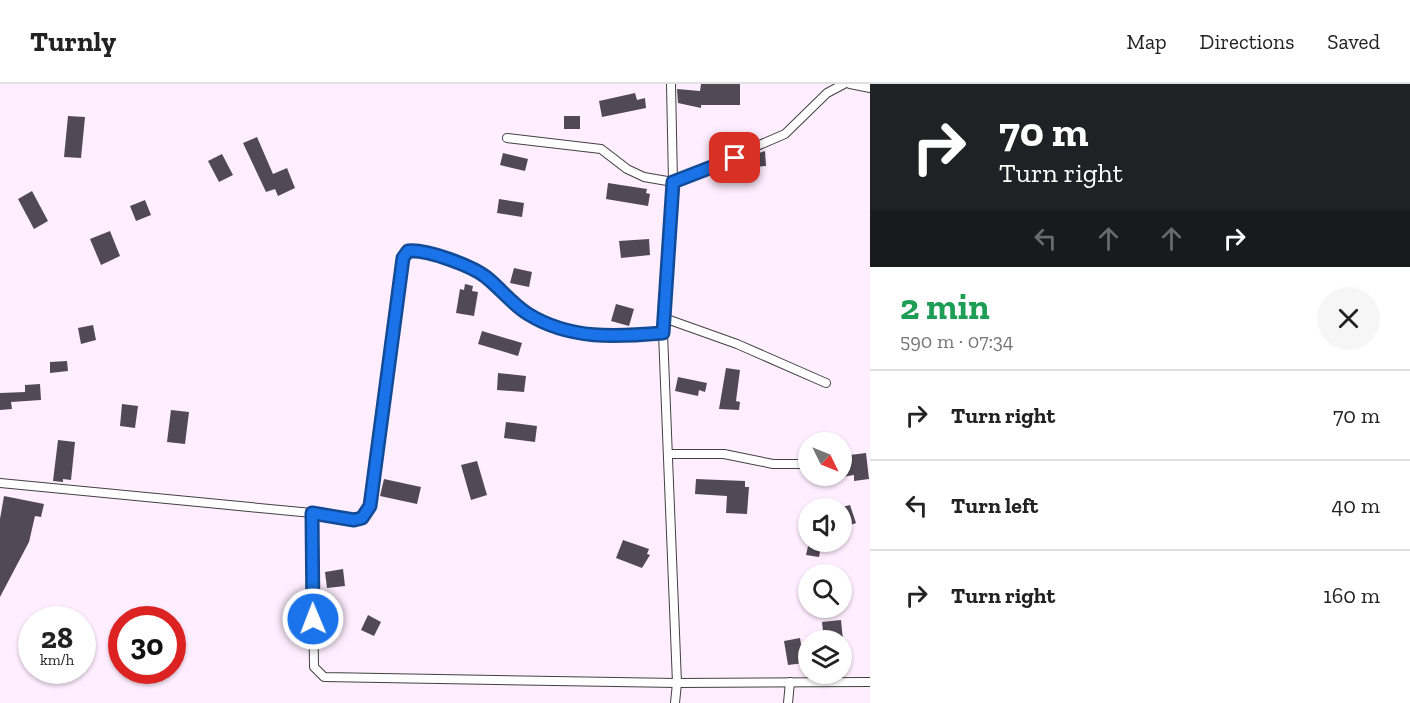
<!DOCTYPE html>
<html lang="en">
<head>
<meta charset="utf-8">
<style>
  :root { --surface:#fff; --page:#f6f6f6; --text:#222; --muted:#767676; --line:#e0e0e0 }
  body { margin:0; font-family:"Zilla Slab",serif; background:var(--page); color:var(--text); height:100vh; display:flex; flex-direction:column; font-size:22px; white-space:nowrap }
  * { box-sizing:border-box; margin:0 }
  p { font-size:20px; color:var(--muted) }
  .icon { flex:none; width:33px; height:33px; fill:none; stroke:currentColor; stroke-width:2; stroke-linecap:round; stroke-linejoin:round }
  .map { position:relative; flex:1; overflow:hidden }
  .panel { display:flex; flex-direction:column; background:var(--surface); width:540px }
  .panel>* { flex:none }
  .hud { background:#202124; color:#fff; overflow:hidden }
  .needle { width:39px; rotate:133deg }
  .buttons { position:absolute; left:798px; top:348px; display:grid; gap:12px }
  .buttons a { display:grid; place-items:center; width:54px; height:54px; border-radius:50%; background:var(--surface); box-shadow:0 2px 4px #0004; font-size:30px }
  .speed { position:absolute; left:18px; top:522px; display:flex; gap:12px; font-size:30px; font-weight:700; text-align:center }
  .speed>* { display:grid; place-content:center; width:78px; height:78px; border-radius:50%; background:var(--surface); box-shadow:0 2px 4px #0004; line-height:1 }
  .speed small { font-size:15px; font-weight:400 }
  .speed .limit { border:9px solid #d22; background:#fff; color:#111 }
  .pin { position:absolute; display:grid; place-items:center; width:51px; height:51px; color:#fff; margin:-26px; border-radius:12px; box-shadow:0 3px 9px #0006 }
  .me { position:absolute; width:66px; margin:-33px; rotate:359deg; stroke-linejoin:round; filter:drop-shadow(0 0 4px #0008) }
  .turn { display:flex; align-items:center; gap:21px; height:126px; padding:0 30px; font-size:27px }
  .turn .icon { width:78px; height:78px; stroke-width:2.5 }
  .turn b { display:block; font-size:42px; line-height:51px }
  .lanes { display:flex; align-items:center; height:57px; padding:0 30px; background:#0003; justify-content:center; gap:30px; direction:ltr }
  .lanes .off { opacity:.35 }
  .round { display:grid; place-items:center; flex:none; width:63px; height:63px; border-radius:32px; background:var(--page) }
  .overview { display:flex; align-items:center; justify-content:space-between; height:102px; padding:0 30px }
  h1 { font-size:36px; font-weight:800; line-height:45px; color:#1e9e55 }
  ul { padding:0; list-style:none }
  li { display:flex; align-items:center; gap:18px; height:90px; padding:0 30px; border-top:2px solid var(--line) }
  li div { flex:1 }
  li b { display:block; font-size:22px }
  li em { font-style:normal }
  header { display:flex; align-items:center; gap:36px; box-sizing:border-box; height:84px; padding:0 30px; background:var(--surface); border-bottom:2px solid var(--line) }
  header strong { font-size:28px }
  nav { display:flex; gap:33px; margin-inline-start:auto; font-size:21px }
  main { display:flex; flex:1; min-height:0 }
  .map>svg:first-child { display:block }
  .building { fill:#514a56 }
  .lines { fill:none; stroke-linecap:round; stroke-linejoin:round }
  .minor-casing { stroke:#414141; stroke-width:10 }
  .minor { stroke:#fff; stroke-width:8 }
  .route-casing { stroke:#114b97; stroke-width:15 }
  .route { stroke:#1a73e8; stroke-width:10 }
</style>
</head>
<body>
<header>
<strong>Turnly</strong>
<nav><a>Map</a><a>Directions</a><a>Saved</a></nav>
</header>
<main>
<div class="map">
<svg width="870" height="619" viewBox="0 0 870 619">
  <rect width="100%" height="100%" fill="#fef"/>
  <g class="building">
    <path d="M 701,0 L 740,0 L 740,21 L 701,21 L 701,24 L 678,19 L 677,5 L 700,7 Z"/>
    <path d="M 635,9 L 637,16 L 645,14 L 646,24 L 602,33 L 599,17 Z"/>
    <path d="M 68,32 L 85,33 L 81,74 L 64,73 Z"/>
    <rect x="564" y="32" width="16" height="13"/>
    <path d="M 257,53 L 273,90 L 287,84 L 295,104 L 278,112 L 275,105 L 266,108 L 243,59 Z"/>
    <path d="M 765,67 L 766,82 L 752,83 L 751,72 Z"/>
    <path d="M 503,69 L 528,75 L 525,87 L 500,81 Z"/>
    <path d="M 222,70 L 233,91 L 219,98 L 208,77 Z"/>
    <path d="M 608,99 L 647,105 L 646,109 L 650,110 L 648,122 L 606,115 Z"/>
    <path d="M 32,107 L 48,137 L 34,145 L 18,115 Z"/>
    <path d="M 499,115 L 524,119 L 522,133 L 497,129 Z"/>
    <path d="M 145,116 L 151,131 L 136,137 L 130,122 Z"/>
    <path d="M 110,147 L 120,172 L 101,181 L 90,155 Z"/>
    <path d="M 649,155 L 650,171 L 621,174 L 619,157 Z"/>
    <path d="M 514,184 L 532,188 L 529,203 L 510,199 Z"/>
    <path d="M 465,200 L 473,202 L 472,207 L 478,208 L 474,232 L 456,229 L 460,205 L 464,206 Z"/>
    <path d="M 616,220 L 634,225 L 629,242 L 611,237 Z"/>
    <path d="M 93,241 L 96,256 L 81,260 L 78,244 Z"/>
    <path d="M 482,247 L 522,259 L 518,272 L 478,260 Z"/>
    <path d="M 67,277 L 68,287 L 50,289 L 50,278 Z"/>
    <path d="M 726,284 L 740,286 L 736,317 L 740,318 L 739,326 L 719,325 Z"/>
    <path d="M 498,289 L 526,292 L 524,308 L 497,306 Z"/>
    <path d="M 678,293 L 707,299 L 705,308 L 699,306 L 698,312 L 675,307 Z"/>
    <path d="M 40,300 L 41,316 L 11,318 L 12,325 L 0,326 L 0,309 L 25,308 L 25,301 Z"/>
    <path d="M 122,320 L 138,322 L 135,344 L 120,342 Z"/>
    <path d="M 171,326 L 189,328 L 185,360 L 167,358 Z"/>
    <path d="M 506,338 L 537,342 L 535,358 L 504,354 Z"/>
    <path d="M 58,356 L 75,358 L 71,396 L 63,395 L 63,398 L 53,397 Z"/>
    <path d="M 866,369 L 869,395 L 854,397 L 854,391 L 842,393 L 842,372 Z"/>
    <path d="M 477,377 L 487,411 L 471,416 L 461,381 Z"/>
    <path d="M 384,395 L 421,403 L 417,420 L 380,412 Z"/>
    <path d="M 696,395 L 745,397 L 745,403 L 749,403 L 747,430 L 726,429 L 727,412 L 695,410 Z"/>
    <path d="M 4,412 L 44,420 L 41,433 L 35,432 L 29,458 L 0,513 L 0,435 Z"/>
    <path d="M 850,421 L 856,439 L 842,444 L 842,423 Z"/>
    <path d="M 623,456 L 649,465 L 647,470 L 650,471 L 642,484 L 616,474 Z"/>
    <path d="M 809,458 L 822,458 L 819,473 L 806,471 Z"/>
    <path d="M 343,485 L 345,502 L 327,504 L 325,488 Z"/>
    <path d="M 368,531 L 381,538 L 374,552 L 361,546 Z"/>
    <path d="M 841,536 L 843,556 L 824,556 L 822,538 Z"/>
    <path d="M 800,554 L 804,579 L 788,581 L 784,557 Z"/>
  </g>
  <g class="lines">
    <g class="minor-casing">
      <g id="minor">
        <path d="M 850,0 L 870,4"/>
        <path d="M 507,54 L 601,65 L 627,85 L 644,93 L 673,98 L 785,50 L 827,9 L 844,0"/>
        <path d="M 664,234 L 737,260 L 826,299"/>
        <path d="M 669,370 L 724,370 L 773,380 L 808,380"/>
        <path d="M 0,399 L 312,429 L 314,583 L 324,593 L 677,599 L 663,249 L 673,98 L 671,0"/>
        <path d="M 312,429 L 354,436 L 362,434 L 370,422 L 403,174 L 408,167 C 426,165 472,182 486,193 C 502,206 514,224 532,232 C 581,256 610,254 663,249"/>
        <path d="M 675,619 L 677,599 L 870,598"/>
        <path d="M 788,619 L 790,598"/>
      </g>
    </g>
    <use href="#minor" class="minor"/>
  </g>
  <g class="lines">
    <g class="route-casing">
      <path id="route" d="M 313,535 L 312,429 L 354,436 L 362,434 L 370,422 L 403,174 L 408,167 C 427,165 472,182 486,193 C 501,205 512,220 528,230 C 570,256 616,253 663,249 L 673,98 L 735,74"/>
    </g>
    <use href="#route" class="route"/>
  </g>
</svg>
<div class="buttons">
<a><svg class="needle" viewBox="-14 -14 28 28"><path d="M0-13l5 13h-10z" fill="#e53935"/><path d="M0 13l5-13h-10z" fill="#767676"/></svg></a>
<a><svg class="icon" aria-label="sound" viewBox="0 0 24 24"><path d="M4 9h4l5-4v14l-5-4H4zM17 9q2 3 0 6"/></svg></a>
<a><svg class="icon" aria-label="search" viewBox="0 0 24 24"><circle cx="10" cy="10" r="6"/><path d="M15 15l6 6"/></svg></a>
<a><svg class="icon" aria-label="layers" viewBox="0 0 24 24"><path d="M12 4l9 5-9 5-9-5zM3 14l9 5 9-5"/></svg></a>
</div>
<div class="speed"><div>28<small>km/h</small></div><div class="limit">30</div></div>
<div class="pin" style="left:735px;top:74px;background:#d93025"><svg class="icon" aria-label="arrive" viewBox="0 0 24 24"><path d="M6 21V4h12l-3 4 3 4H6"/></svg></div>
<svg class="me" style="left:313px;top:535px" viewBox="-20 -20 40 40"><circle r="17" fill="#1a73e8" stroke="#fff" stroke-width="3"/><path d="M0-11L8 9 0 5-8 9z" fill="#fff"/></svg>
</div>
<section class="panel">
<div class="hud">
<div class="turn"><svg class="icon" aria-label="right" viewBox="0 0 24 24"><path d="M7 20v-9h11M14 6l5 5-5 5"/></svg><div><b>70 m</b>Turn right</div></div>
<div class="lanes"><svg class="icon off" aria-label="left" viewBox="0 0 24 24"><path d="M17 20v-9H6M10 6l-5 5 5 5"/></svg><svg class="icon off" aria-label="ahead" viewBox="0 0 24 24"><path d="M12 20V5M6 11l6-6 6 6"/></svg><svg class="icon off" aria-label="ahead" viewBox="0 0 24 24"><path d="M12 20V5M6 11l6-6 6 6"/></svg><svg class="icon" aria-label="right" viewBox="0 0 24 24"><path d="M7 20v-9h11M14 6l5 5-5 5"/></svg></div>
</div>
<div class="overview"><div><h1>2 min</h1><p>590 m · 07:34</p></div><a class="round"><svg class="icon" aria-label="close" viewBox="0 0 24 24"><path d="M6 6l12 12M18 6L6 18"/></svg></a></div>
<ul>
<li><svg class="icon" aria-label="right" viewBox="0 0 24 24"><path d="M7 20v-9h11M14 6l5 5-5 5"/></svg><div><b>Turn right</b></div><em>70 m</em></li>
<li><svg class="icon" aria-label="left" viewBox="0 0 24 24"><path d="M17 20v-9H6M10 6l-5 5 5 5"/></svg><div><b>Turn left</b></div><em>40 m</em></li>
<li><svg class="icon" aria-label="right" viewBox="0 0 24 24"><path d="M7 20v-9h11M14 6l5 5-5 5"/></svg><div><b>Turn right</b></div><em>160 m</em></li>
</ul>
</section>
</main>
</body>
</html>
